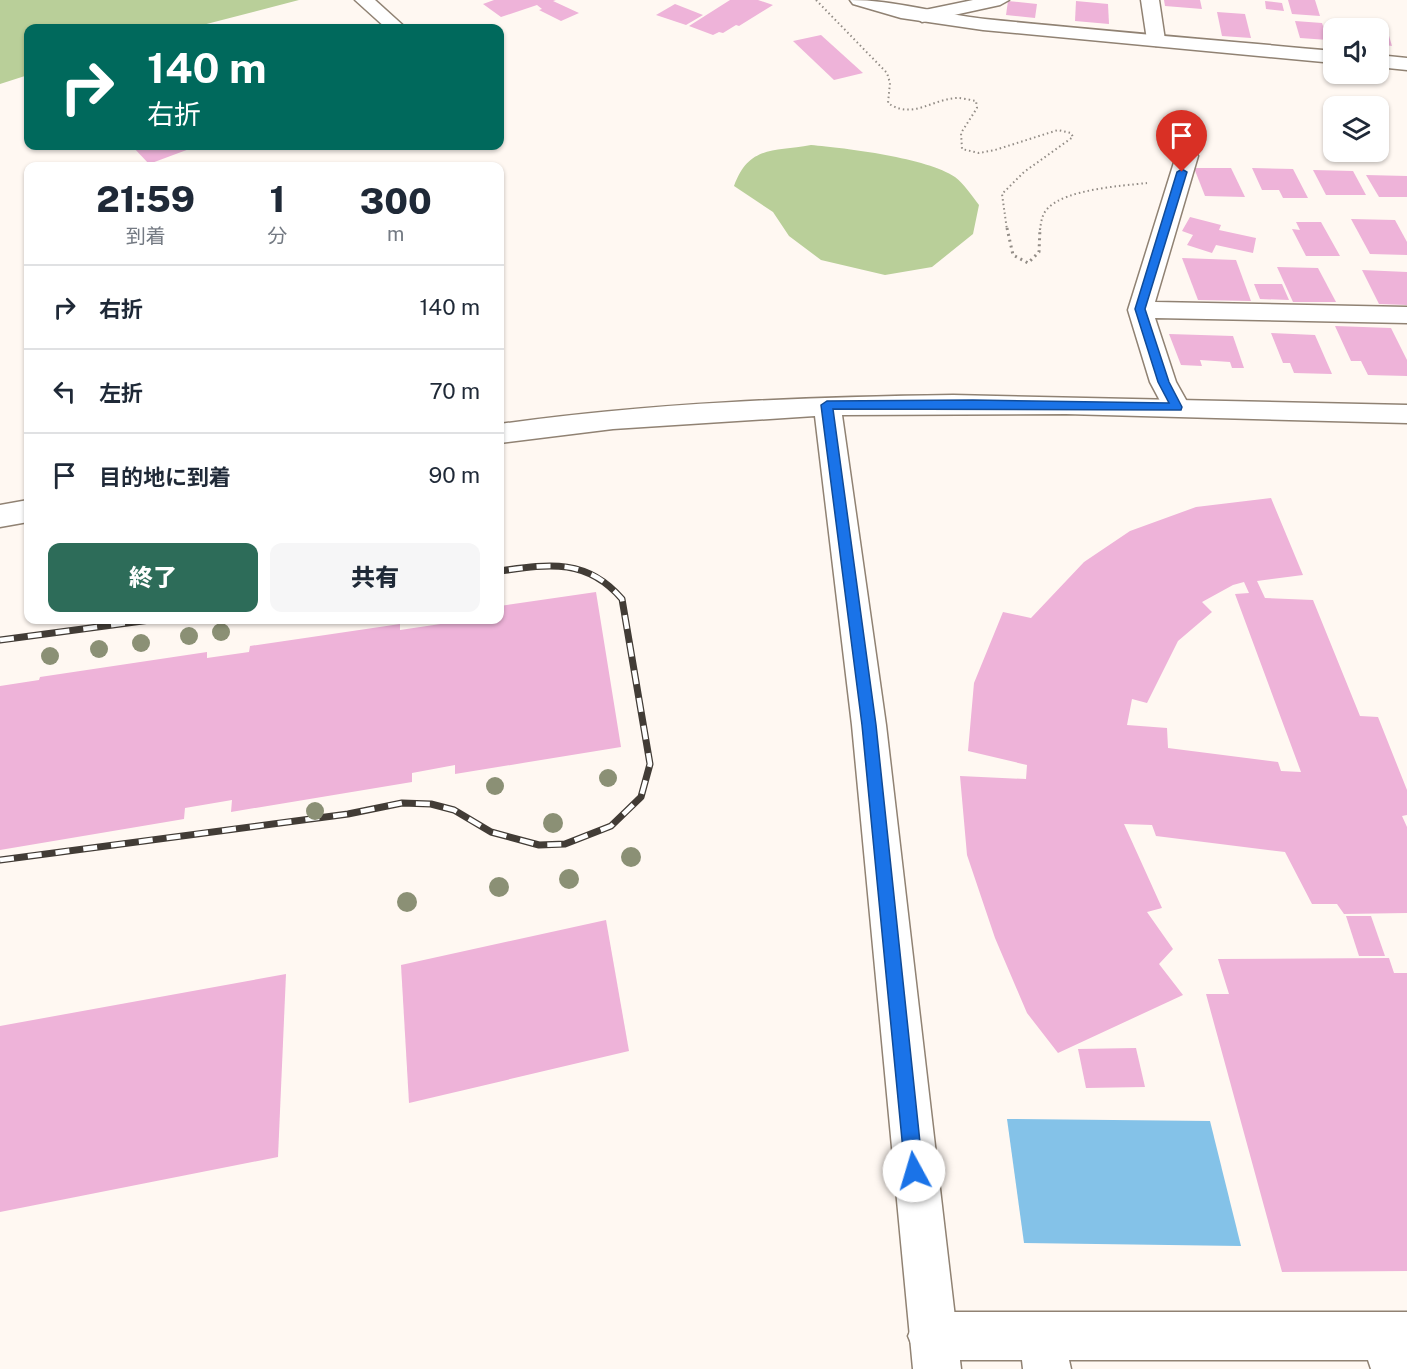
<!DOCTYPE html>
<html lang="ja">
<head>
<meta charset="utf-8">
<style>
  :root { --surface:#fff; --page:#f6f6f7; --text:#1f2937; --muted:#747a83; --line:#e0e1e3; --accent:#2d6c59 }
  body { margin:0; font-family:"Public Sans","Noto Sans JP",sans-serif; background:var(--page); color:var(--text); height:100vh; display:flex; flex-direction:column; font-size:22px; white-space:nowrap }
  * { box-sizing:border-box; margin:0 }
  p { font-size:20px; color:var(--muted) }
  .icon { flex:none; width:33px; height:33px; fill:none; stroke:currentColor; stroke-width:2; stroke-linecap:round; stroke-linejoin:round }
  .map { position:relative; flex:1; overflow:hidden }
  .side { position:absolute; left:24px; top:162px; width:480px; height:462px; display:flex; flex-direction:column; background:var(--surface); border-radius:12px; box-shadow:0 2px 4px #0004 }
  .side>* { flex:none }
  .banner { position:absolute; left:24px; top:24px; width:480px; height:126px; border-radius:12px; box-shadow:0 2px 4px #0004; background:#00695c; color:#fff; overflow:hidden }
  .buttons { position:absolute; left:1323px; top:18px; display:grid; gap:12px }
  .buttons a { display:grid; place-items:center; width:66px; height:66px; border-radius:12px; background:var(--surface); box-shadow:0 2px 4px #0004; font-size:30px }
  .pin { position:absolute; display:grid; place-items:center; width:51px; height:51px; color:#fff; margin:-62px -26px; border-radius:50% 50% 50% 0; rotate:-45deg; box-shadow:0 0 6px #0007 }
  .pin .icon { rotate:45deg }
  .me { position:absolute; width:66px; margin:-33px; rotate:354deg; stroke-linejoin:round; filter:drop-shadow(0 0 4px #0008) }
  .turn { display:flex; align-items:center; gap:21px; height:126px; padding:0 24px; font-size:27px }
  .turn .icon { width:78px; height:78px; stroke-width:2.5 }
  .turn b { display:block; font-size:42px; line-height:51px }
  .eta { display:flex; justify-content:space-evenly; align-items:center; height:102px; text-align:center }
  .eta b { font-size:36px; font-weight:800; line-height:42px }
  .action { display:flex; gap:12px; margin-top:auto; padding:12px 24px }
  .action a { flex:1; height:69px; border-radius:12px; background:var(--accent); color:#fff; font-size:24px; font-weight:800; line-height:69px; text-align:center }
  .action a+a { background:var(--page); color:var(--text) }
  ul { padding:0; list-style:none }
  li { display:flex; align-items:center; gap:18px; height:84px; padding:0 24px; border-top:2px solid var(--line) }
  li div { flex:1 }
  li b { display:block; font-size:22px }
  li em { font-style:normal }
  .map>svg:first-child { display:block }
  .green { fill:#b9cf99 }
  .water { fill:#84c2e8 }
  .building { fill:#eeb3d9; fill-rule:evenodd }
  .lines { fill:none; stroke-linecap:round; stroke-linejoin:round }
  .minor-casing { stroke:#908273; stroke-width:3 }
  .tertiary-casing { stroke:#908273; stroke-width:3 }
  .path-far1 { stroke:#928c86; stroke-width:2; stroke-dasharray:1.5 3; stroke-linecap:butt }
  .path { stroke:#928c86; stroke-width:3; stroke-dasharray:2 4; stroke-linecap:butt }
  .minor { fill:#fff; fill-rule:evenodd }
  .tertiary { fill:#fff; fill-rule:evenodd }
  .rail-casing { stroke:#423c36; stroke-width:7 }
  .rail { stroke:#fff; stroke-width:4.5; stroke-dasharray:14; stroke-linecap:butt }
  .tree { fill:#8b9075 }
  .route { fill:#1a73e8; stroke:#114b97; stroke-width:1.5 }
</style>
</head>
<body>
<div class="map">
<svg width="1407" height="1369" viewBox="0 0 1407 1369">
  <rect width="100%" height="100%" fill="#fff8f2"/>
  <g class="green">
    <path d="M 0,0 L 299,0 L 191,28 L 28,28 L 28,75 L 0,84 Z"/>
    <path d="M 811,145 C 845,148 928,158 955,177 C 964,184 972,196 979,205 L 973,234 L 932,267 L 885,275 L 821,260 L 789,236 L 773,212 L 734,186 C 749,145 773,152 811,145 Z"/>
  </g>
  <path class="water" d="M 1007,1119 L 1210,1121 L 1241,1246 L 1024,1243 Z"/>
  <g class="building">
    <path d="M 494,0 L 556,0 L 553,1 L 579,13 L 561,21 L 539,10 L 542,9 L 537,5 L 501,17 L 483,4 Z"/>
    <path d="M 730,0 L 758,0 L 773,5 L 739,26 L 736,25 L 723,33 L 719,32 L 713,35 L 689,26 Z"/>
    <path d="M 1164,0 L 1200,0 L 1202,9 L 1165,6 Z"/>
    <path d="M 1288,0 L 1315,0 L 1320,16 L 1292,14 Z"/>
    <path d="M 1008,1 L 1037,4 L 1035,18 L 1006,15 Z"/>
    <path d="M 1076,1 L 1108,4 L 1109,24 L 1075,21 Z"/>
    <path d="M 1265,1 L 1282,3 L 1284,11 L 1266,9 Z"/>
    <path d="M 675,4 L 703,15 L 686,25 L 656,15 Z"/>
    <path d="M 1217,12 L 1245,14 L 1251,38 L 1222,36 Z"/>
    <path d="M 1295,21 L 1322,23 L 1328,40 L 1300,38 Z"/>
    <path d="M 1378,28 L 1387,29 L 1392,46 L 1378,44 Z"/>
    <path d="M 821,35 L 863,73 L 834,80 L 793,41 Z"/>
    <path d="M 137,146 L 189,146 L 192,148 L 149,164 L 133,147 Z"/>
    <path d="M 1194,168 L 1231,168 L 1245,197 L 1205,196 Z"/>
    <path d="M 1252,168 L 1293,169 L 1308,198 L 1283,198 L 1279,190 L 1262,190 Z"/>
    <path d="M 1313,170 L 1353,171 L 1366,195 L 1326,195 Z"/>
    <path d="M 1366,175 L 1407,176 L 1407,197 L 1379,197 Z"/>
    <path d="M 1190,217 L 1221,225 L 1219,230 L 1256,238 L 1253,253 L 1216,245 L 1212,253 L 1187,245 L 1193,235 L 1182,231 Z"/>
    <path d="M 1351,219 L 1395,220 L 1407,242 L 1407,255 L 1370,254 Z"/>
    <path d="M 1296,222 L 1321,222 L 1340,256 L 1306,256 L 1292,229 L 1300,230 Z"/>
    <path d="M 1182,258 L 1236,260 L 1251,301 L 1198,300 Z"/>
    <path d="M 1277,267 L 1318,268 L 1336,302 L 1293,302 Z"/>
    <path d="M 1362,270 L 1407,272 L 1407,305 L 1379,304 Z"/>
    <path d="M 1254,284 L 1282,284 L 1289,300 L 1260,299 Z"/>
    <path d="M 1335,326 L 1391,328 L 1407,360 L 1407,376 L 1368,375 L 1361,361 L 1351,361 Z"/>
    <path d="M 1271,333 L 1315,335 L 1332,374 L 1294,373 L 1290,363 L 1283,363 Z"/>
    <path d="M 1169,334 L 1233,336 L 1244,368 L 1232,368 L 1230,362 L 1200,360 L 1202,366 L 1181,365 Z"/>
    <path d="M 1271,498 L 1303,575 L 1257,581 L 1265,598 L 1313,600 L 1360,716 L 1378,717 L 1407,790 L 1407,815 L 1402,816 L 1407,827 L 1407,913 L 1344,914 L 1337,904 L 1312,904 L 1285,852 L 1156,836 L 1152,825 L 1124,824 L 1162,908 L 1147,912 L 1173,949 L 1159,964 L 1183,995 L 1058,1053 L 1027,1013 L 995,938 L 967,855 L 960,776 L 1026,779 L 1027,765 L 968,751 L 974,683 L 1003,612 L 1031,618 L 1084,562 L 1130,531 L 1196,507 ZM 1244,582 L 1249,593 L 1235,594 L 1301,772 L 1281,771 L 1278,762 L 1168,748 L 1167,728 L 1127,725 L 1132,699 L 1147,703 L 1178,641 L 1212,612 L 1202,602 L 1233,585 Z"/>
    <path d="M 596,592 L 621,747 L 455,774 L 455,765 L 412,773 L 412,782 L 231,812 L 232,800 L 185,808 L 184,819 L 0,850 L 0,686 L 39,680 L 40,677 L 207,652 L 207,658 L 249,652 L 250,646 L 400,624 L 400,630 L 454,622 L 454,620 L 500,620 L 500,606 Z"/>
    <path d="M 1346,916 L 1371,916 L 1385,956 L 1359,956 Z"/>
    <path d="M 606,920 L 629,1051 L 409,1103 L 401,965 Z"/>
    <path d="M 1389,958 L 1394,973 L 1407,973 L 1407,1271 L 1282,1272 L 1206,994 L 1229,994 L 1218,959 Z"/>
    <path d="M 286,974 L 278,1157 L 0,1212 L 0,1026 Z"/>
    <path d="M 1136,1048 L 1145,1087 L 1086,1088 L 1078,1049 Z"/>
  </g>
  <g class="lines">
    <g class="minor-casing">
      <g id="minor">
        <path d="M 355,0 L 375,0 L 406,28 L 386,28 Z"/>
        <path d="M 973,0 L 1009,0 L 1000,5 L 922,22 L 913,16 L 915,12 Z"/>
        <path d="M 1141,0 L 1159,0 L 1165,40 L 1163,44 L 1156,46 L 1147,40 Z"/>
        <path d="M 1187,150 L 1195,151 L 1198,156 L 1155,302 L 1407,307 L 1407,323 L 1155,318 L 1176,382 L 1190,407 L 1187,414 L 1177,416 L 1167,414 L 1150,382 L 1128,310 L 1176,156 L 1179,151 Z"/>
        <path d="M 932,1312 L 1407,1312 L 1407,1369 L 1371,1369 L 1368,1360 L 1069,1360 L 1071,1369 L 1023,1369 L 1022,1360 L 932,1360 L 915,1353 L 908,1336 L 915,1319 Z"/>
      </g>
    </g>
    <g class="tertiary-casing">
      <g id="tertiary">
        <path d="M 850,0 C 895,0 940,14 985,19 C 1101,31 1217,40 1334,51 L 1334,63 L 983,30 L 901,18 L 853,4 Z"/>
        <path d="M 1378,55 L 1407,58 L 1407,70 L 1378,67 Z"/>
        <path d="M 953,395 L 1407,405 L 1407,423 L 1066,414 L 842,415 L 886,725 L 961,1369 L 913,1369 L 852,725 L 815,416 L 613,429 L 500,443 L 500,424 C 650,403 801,397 953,395 Z"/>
        <path d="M 28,500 L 28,522 L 0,527 L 0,505 Z"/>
      </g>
    </g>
    <g class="path-far1">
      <path d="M 816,0 L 887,73 L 890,83 L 888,103 C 912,120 932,99 957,98 C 963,98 970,100 976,101 L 977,108 L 961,133 L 962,149 L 979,153 L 995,150 L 1058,130 L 1071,133 L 1073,137 L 1024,172 L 1002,194 L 1007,230"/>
      <path d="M 1040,230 C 1041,222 1042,214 1048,208 C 1067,189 1121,186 1147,183"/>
    </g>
    <path class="path" d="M 1007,228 L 1013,255 L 1028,263 L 1039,252 L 1040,228"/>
    <use href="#minor" class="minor"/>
    <use href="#tertiary" class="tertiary"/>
    <g class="rail-casing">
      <g id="rail">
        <path d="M 0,640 L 150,620"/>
        <path d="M 0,860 L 348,814 L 402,803 L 431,804 L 454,810 L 491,832 L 539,845 L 565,844 L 611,826 L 641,797 L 650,764 L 622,599 C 587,558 549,564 500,571"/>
      </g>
    </g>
    <use href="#rail" class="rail"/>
  </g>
  <g class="tree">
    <circle cx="221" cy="632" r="9"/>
    <circle cx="189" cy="636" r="9"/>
    <circle cx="141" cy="643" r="9"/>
    <circle cx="99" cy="649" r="9"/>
    <circle cx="50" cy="656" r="9"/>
    <circle cx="608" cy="778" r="9"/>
    <circle cx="495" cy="786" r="9"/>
    <circle cx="315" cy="811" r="9"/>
    <circle cx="553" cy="823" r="10"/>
    <circle cx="631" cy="857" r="10"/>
    <circle cx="569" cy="879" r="10"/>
    <circle cx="499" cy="887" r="10"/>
    <circle cx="407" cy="902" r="10"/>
  </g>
  <path class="route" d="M 1182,169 L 1187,172 L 1145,309 L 1169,382 L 1182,407 L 1181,410 L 833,409 L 876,725 L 923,1171 L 921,1177 L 914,1180 L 908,1177 L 905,1171 L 862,725 L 821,405 L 827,401 L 973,400 L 1169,403 L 1158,382 L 1135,309 L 1177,172 Z"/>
</svg>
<div class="buttons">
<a><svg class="icon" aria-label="sound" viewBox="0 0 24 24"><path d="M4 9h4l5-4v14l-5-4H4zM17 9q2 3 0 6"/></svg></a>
<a><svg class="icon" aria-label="layers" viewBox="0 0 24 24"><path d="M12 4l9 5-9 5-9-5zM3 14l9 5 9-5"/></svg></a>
</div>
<div class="pin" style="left:1182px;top:172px;background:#d93025"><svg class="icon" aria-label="arrive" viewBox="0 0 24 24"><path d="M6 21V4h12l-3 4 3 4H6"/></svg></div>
<svg class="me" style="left:914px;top:1171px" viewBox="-20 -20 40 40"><circle r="19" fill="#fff"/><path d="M0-13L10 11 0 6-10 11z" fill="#1a73e8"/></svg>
<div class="banner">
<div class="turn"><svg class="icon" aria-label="right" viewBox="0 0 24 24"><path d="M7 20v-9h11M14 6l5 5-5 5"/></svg><div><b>140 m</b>右折</div></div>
</div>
<section class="side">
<div class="eta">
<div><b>21:59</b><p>到着</p></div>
<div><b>1</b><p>分</p></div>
<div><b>300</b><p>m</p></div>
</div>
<ul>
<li><svg class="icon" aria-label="right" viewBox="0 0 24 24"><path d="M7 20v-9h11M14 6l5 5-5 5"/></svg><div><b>右折</b></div><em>140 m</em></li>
<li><svg class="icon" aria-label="left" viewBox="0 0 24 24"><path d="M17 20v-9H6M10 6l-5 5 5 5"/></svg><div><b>左折</b></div><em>70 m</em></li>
<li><svg class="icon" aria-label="arrive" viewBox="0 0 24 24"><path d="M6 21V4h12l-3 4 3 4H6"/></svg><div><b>目的地に到着</b></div><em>90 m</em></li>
</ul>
<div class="action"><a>終了</a><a>共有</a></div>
</section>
</div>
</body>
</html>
